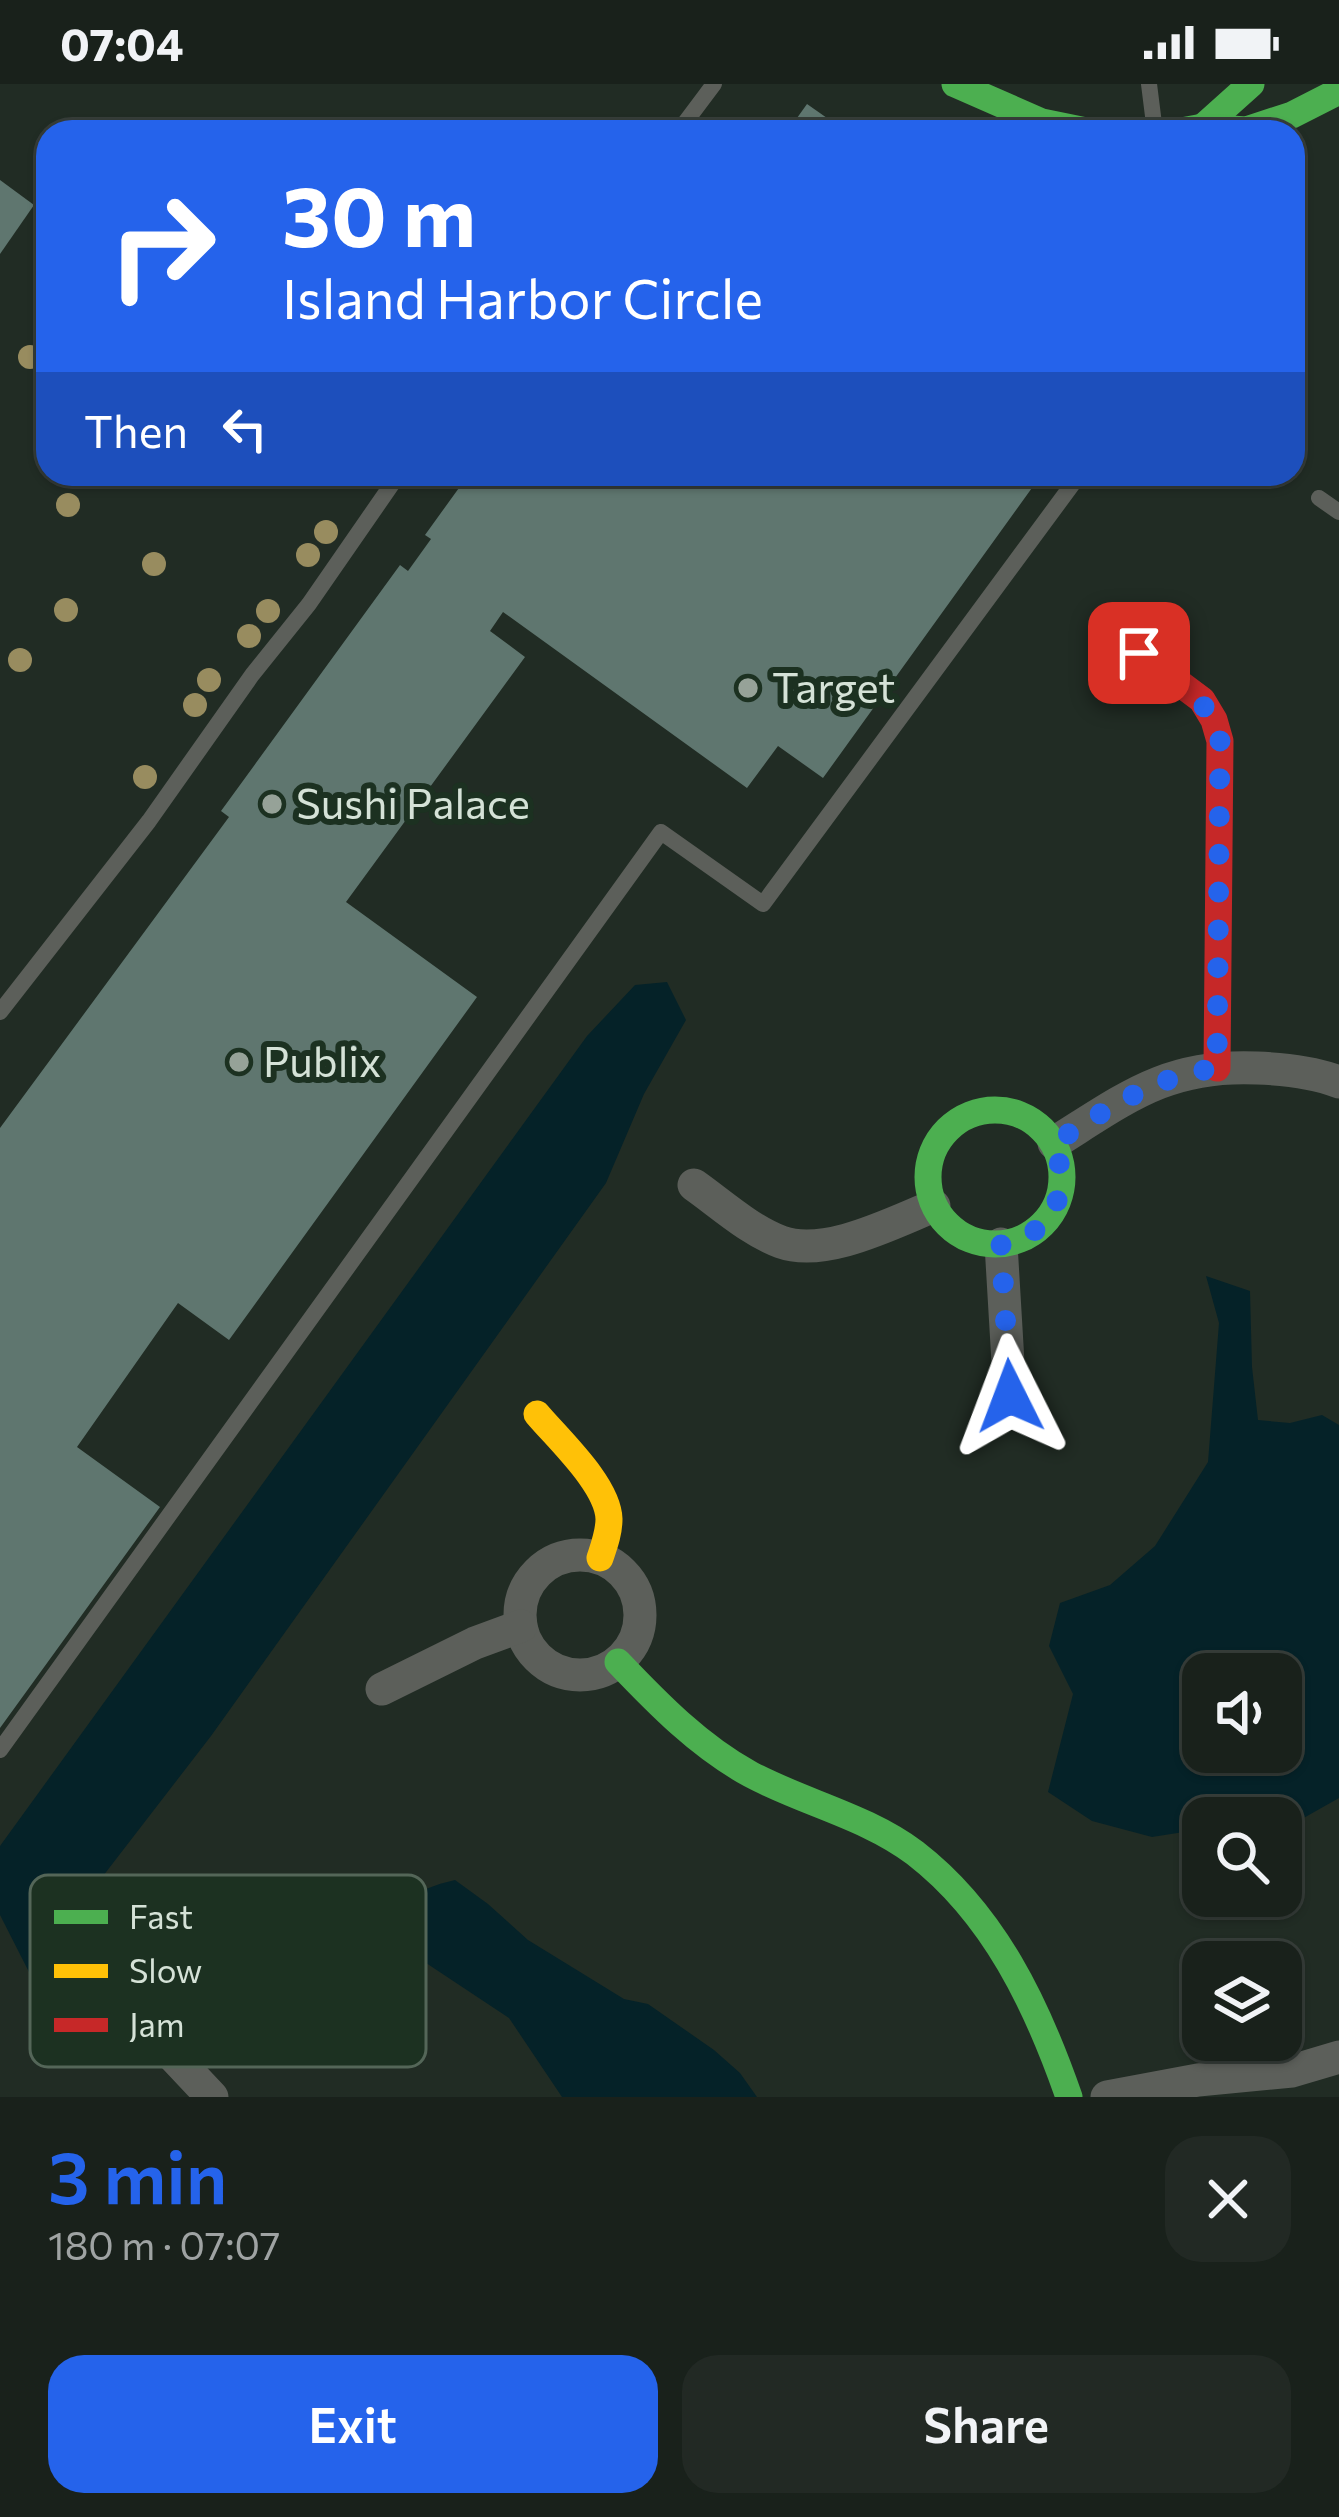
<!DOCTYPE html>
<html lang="en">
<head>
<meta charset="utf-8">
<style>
  :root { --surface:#19211b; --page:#222924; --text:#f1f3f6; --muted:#9fa3a3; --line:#373e3a; --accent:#2563eb }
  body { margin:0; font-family:Commissioner,sans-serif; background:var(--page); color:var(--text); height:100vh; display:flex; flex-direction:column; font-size:45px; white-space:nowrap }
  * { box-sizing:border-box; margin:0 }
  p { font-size:39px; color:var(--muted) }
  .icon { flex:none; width:66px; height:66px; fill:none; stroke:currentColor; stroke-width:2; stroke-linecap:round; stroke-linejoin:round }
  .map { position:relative; height:2013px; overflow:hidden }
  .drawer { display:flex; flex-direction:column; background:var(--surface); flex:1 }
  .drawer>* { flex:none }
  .banner { position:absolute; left:36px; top:36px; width:1269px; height:366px; border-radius:36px; box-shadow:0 3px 9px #0004,0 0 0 3px var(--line); background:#2563eb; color:#fff; overflow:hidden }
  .tools { position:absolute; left:1182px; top:1569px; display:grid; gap:24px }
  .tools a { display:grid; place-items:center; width:120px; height:120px; border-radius:24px; background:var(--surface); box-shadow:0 3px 9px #0004,0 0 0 3px var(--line); font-size:60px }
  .pin { position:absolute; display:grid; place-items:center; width:102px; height:102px; color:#fff; margin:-51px; border-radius:24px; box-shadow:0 6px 18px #0006 }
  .me { position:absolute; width:132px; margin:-66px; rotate:357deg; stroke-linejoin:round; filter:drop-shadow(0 0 9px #0008) }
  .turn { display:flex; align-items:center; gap:42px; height:252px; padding:0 48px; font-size:54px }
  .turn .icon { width:156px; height:156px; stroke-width:2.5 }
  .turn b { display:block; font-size:84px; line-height:102px }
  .then { display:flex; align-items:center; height:114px; padding:0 48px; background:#0003; gap:24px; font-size:45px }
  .round { display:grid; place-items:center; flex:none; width:126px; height:126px; border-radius:36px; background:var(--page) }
  .overview { display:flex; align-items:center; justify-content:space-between; height:204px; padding:0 48px }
  h1 { font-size:72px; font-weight:600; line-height:90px; color:var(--accent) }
  .button { display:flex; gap:24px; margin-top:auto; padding:24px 48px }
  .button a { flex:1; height:138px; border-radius:36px; background:var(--accent); color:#fff; font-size:48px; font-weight:600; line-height:138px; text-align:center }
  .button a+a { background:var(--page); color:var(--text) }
  .status { display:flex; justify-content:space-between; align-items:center; height:84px; padding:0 60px; background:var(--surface); direction:ltr }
  .status svg { height:33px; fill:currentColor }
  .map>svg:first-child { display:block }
  .water { fill:#052228; fill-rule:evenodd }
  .building { fill:#5f766f }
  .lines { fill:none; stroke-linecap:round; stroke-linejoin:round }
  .lane { stroke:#5c5f5a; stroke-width:16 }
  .street { stroke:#5c5f5a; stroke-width:33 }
  .fast { stroke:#4caf50; stroke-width:27 }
  .slow { stroke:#ffc107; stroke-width:27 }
  .jam { stroke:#c62828; stroke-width:27 }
  .tree { fill:#988c5f }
  .route { stroke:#2563eb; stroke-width:21; stroke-dasharray:0 37.8 }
  .poi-dot { fill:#96a298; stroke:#1c3121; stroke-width:4.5 }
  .labels { text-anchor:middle; stroke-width:12; stroke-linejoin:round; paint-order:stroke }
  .poi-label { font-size:42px; fill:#d5e2d7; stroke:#1c3121; text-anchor:start }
  .key { fill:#1c3121; stroke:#546658; stroke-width:3 }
  .key-label { font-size:33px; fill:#d5e2d7 }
</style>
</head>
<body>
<div class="status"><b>07:04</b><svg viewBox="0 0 49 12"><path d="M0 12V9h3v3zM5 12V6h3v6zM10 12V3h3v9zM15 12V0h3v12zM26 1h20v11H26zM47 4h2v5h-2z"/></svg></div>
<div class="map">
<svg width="1339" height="2013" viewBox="0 0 1339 2013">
  <rect width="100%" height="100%" fill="#212c24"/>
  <g class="water">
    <path d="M 667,898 L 686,936 L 644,1010 L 606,1099 L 211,1652 L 29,1888 L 0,1831 L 0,1762 L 587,952 L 635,901 Z"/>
    <path d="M 1206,1192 L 1250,1207 L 1252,1283 L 1258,1336 L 1290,1339 L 1322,1331 L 1339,1341 L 1339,1714 L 1293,1740 L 1281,1740 L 1281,1734 L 1203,1734 L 1203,1745 L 1152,1753 L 1092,1737 L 1048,1708 L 1073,1610 L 1049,1562 L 1060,1519 L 1110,1501 L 1155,1462 L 1208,1378 L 1219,1239 ZM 1281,1590 L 1281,1668 L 1203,1668 L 1203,1590 Z"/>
    <path d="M 455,1796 L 488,1820 L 528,1856 L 624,1915 L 648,1920 L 714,1966 L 740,1989 L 757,2013 L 562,2013 L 509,1934 L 408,1867 C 397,1858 391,1852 389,1837 C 402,1812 429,1802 455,1796 Z"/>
  </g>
  <g class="building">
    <path d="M 807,20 L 847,48 L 787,48 Z"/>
    <path d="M 0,96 L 34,121 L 0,170 Z"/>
    <path d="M 469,390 L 1042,390 L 823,694 L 778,662 L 747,704 L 503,528 L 490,547 L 525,573 L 346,818 L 477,913 L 229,1256 L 178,1219 L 77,1363 L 160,1423 L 0,1644 L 0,1044 L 229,733 L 221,727 L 400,481 L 408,487 L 431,455 L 425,451 Z"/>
  </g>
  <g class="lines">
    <g class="lane">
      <path d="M 1149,0 L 1155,48"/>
      <path d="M 678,48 L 714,0"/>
      <path d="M 1319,414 L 1339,428"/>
      <path d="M 0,928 L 149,737 L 252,591 L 309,520 L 399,390"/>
      <path d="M 0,1666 L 661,748 L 763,820 L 1080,390"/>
    </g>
    <g class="street">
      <path d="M 1054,1059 C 1126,1014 1167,980 1257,984 C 1284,985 1314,988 1339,998"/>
      <path d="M 694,1101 C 721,1120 749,1146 781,1158 C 825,1174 892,1139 934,1122"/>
      <path d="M 1001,1160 L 1010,1312"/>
      <circle cx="580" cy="1531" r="60"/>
      <path d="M 382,1605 L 475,1559 L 521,1542"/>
      <path d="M 163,1961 L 212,2013"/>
      <path d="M 1107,2013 L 1198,1996 L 1292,1987 L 1339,1973"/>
    </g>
    <g class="fast">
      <path d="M 955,0 L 1042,38 L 1091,48"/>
      <path d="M 1203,43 L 1251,0"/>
      <path d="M 1176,48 L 1203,43 L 1246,46 L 1292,31 L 1339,7"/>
      <circle cx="995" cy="1093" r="67"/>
      <path d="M 618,1578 C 658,1620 699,1662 750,1690 C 804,1719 866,1732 915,1769 C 994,1830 1037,1921 1069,2013"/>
    </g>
    <path class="slow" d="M 537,1330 C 559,1356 608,1401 609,1435 C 609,1449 604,1462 600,1474"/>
    <path class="jam" d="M 1111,548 L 1202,616 L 1214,636 L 1220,657 L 1217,984"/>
  </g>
  <g class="tree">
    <circle cx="30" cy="273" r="12"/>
    <circle cx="68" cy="421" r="12"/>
    <circle cx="326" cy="448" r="12"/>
    <circle cx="308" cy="471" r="12"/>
    <circle cx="154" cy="480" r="12"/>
    <circle cx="66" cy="526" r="12"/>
    <circle cx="268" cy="527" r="12"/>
    <circle cx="249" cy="552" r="12"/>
    <circle cx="20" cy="576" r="12"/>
    <circle cx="209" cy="596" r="12"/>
    <circle cx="195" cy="621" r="12"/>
    <circle cx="145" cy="693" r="12"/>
  </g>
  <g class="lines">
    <path class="route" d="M 1010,1312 L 1001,1160 C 1055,1150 1071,1108 1054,1059 C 1108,1025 1152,993 1217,984 L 1220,657 C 1207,610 1176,596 1139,569"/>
  </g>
  <g class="poi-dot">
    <circle cx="748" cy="604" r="12"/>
    <circle cx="272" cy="720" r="12"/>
    <circle cx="239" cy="978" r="12"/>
  </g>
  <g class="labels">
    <g class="poi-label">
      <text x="772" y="619">Target</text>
      <text x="296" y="735">Sushi Palace</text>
      <text x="263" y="993">Publix</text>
    </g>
  </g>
  <rect x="30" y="1791" width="396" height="192" rx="18" class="key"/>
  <rect x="54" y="1826" width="54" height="14" fill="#4caf50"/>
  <rect x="54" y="1880" width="54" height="14" fill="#ffc107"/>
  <rect x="54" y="1934" width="54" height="14" fill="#c62828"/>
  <g class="key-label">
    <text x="129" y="1845">Fast</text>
    <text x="129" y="1899">Slow</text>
    <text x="129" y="1953">Jam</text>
  </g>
</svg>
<div class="tools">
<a><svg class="icon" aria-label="sound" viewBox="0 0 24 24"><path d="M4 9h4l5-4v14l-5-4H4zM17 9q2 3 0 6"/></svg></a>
<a><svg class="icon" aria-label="search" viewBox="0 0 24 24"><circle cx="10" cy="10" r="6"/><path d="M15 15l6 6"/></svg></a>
<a><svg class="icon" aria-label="layers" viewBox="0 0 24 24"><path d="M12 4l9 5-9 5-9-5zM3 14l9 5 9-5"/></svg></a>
</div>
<div class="pin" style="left:1139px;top:569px;background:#d93025"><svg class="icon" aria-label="arrive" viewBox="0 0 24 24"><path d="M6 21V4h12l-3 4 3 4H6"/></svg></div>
<svg class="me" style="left:1010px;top:1312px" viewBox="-20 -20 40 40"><path d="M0-17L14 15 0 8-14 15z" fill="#2563eb" stroke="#fff" stroke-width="4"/></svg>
<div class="banner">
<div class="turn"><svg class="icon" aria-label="right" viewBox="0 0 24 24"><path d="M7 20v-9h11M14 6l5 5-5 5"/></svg><div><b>30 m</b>Island Harbor Circle</div></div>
<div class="then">Then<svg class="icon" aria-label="left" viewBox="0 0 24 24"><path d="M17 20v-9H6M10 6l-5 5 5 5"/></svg></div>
</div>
</div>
<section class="drawer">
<div class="overview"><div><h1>3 min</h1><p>180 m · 07:07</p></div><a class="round"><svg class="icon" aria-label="close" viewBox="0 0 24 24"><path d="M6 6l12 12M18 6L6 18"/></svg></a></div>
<div class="button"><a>Exit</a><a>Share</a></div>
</section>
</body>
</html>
